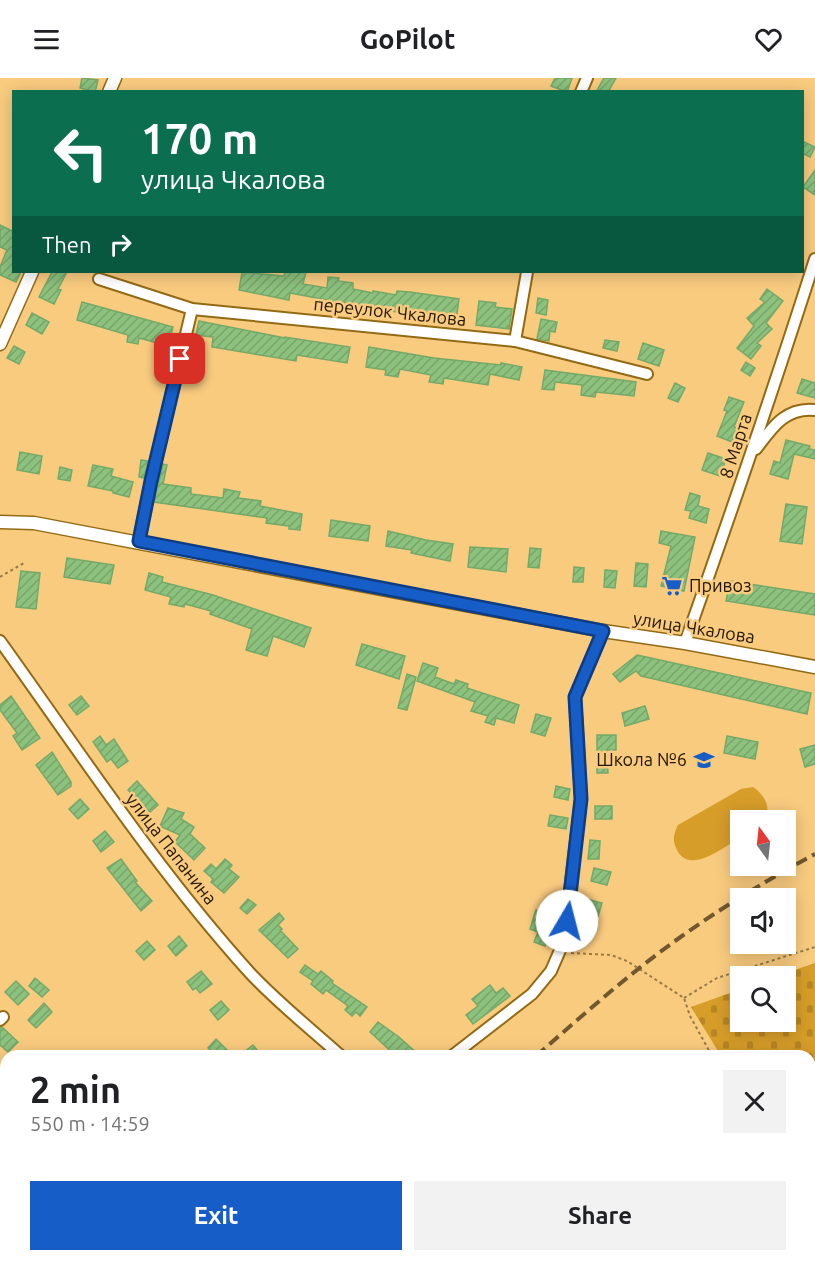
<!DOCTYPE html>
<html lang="en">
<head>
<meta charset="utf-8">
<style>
  :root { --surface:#fff; --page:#f2f2f2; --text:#202124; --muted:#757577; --accent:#165dc8 }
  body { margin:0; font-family:Ubuntu,sans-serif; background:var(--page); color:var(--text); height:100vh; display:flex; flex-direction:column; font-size:22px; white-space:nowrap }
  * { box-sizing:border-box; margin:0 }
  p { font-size:20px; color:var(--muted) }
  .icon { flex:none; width:33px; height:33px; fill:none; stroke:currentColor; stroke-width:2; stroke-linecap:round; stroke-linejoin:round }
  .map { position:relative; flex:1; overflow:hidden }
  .side { position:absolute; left:0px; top:972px; width:816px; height:212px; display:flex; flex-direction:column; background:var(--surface); border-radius:18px 18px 0 0; box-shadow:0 3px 15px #0003 }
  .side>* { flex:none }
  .guide { position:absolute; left:12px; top:12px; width:792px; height:183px; border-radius:0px; box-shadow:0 3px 15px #0003; background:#0b6e4f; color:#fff; overflow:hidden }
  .needle { width:39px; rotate:345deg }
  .fabs { position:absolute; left:730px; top:732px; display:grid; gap:12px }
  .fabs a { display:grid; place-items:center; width:66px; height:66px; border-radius:0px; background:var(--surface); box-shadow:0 3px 15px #0003; font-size:30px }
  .pin { position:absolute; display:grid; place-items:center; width:51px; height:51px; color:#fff; margin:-26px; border-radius:12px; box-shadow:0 3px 9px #0006 }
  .me { position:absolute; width:66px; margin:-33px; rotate:8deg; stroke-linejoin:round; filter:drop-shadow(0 0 4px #0008) }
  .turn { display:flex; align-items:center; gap:21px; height:126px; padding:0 30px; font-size:27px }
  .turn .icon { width:78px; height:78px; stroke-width:2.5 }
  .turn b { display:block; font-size:42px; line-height:51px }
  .then { display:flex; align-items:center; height:57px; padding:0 30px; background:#0003; gap:12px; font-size:22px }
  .round { display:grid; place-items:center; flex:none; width:63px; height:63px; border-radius:0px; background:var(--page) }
  .overview { display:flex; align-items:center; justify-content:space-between; height:102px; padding:0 30px }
  h1 { font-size:36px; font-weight:700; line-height:45px }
  .primary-button { display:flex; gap:12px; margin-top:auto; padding:12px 30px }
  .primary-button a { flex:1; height:69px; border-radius:0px; background:var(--accent); color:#fff; font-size:24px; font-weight:700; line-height:69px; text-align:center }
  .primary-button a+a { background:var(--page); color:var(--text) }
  header { display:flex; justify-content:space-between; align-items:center; height:78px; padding:0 30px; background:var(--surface); font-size:27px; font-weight:700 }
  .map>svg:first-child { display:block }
  .cemetery { fill:url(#cemetery-stones) }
  .green { fill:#d79d29 }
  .building { fill:url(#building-hatch); stroke:#75a968; stroke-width:1.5 }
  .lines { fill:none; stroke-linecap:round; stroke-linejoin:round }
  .minor-casing { stroke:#936a14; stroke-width:14 }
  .tertiary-casing { stroke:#936a14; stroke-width:15 }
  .path { stroke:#987946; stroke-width:2; stroke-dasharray:3 3; stroke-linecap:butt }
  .minor { stroke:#fff; stroke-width:10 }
  .tertiary { stroke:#fff; stroke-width:12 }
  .rail { stroke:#71582f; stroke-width:4; stroke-dasharray:12 6; stroke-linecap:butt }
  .route-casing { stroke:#0e3c82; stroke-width:15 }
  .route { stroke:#165dc8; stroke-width:10 }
  .labels { text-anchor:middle; stroke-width:5; stroke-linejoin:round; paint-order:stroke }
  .street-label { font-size:18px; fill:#231601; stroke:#f9cb7f }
  .poi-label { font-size:18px; fill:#231601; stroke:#f9cb7f; text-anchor:start }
</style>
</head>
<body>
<header><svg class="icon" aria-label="menu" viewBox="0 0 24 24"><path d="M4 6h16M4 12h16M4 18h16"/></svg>GoPilot<svg class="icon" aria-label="heart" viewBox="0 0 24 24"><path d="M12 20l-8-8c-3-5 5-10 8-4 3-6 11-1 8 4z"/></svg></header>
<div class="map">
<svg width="815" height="1183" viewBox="0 0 815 1183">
  <defs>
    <pattern id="cemetery-stones" width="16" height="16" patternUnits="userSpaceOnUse" patternTransform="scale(1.5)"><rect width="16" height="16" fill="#d79d29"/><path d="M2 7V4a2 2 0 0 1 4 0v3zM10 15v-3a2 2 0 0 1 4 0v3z" fill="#b88623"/></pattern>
    <pattern id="building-hatch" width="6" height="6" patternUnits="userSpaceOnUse" patternTransform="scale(1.5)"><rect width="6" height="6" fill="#8cc17e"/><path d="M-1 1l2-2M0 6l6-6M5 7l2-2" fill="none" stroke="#78a56b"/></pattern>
  </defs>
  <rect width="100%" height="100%" fill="#f9cb7f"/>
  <path class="cemetery" d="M 815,885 L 815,1133 L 810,1125 L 810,978 L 721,978 L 691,929 L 741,911 L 741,944 L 786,944 L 786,898 L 777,898 Z"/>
  <path class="green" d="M 753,709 C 764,716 772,730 765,742 L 741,742 L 741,759 C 725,768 692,796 678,774 C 672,763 673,757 678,747 L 741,711 Z"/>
  <g class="building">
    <path d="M 82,0 L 98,2 L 95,14 L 80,10 Z"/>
    <path d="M 555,0 L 572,0 L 567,14 L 551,8 Z"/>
    <path d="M 604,0 L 616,0 L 608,14 L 596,14 Z"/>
    <path d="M 802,63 L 815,69 L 810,79 L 802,75 Z"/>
    <path d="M 815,92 L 815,117 L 803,109 Z"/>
    <path d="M 0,147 L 14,154 L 14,194 L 21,194 L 16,204 L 0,197 L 0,189 L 7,172 L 0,169 Z"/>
    <path d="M 52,194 L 67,194 L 58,211 L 61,212 L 54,226 L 39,219 Z"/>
    <path d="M 242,194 L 284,198 L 285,194 L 306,194 L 303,206 L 327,210 L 328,199 L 339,200 L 338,203 L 353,205 L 353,211 L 373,215 L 373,213 L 396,217 L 397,213 L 410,214 L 459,221 L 456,243 L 371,230 L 351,225 L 338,224 L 290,215 L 289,222 L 239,212 Z"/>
    <path d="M 767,211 L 783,223 L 766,245 L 772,251 L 757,265 L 761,268 L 751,281 L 737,270 L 754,248 L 747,240 L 765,224 L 760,221 Z"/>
    <path d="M 538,220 L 548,222 L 546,237 L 536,235 Z"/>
    <path d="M 479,223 L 496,225 L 495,229 L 512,231 L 509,251 L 476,247 Z"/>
    <path d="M 82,224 L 173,249 L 168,268 L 139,260 L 138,266 L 127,264 L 128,257 L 77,242 Z"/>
    <path d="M 32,235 L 49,244 L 42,256 L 26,247 Z"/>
    <path d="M 541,241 L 557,244 L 555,254 L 550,253 L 549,263 L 537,261 Z"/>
    <path d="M 199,243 L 285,260 L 285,259 L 350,269 L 347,285 L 297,277 L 296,283 L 212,269 L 213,259 L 196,257 Z"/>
    <path d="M 605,262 L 619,264 L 617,273 L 603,270 Z"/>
    <path d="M 643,265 L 664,272 L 659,288 L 638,281 Z"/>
    <path d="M 14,268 L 25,274 L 19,286 L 7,280 Z"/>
    <path d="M 369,269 L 434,280 L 501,287 L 501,285 L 522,289 L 519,302 L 490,296 L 488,307 L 444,300 L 443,306 L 429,304 L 431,297 L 400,291 L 398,299 L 385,297 L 386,292 L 366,289 Z"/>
    <path d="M 746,284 L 755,290 L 750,298 L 741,292 Z"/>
    <path d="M 545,292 L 636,304 L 634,318 L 596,314 L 595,319 L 581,317 L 582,307 L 555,304 L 554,312 L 542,311 Z"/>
    <path d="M 802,301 L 815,305 L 815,320 L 797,315 Z"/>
    <path d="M 675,305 L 685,310 L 678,324 L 668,320 Z"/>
    <path d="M 729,319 L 744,324 L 734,349 L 737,350 L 732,364 L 717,358 L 727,333 L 724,332 Z"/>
    <path d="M 786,362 L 810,368 L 809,371 L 815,372 L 815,381 L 794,376 L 788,401 L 770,396 L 774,383 L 780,385 Z"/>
    <path d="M 20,374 L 42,378 L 39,396 L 17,392 Z"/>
    <path d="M 708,375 L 726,381 L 720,398 L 702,392 Z"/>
    <path d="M 141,382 L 148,383 L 144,400 L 139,399 Z"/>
    <path d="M 163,386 L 167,387 L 163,406 L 191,410 L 191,416 L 223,420 L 224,411 L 240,414 L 238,420 L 261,423 L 260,428 L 302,436 L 300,452 L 289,451 L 289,448 L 266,445 L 267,440 L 154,424 Z"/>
    <path d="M 93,387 L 113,391 L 111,398 L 133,404 L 129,419 L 113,415 L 113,413 L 88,408 Z"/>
    <path d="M 60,389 L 72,392 L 70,403 L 58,401 Z"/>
    <path d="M 690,415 L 700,418 L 698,428 L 709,431 L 706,445 L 689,440 L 691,433 L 685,432 Z"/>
    <path d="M 786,426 L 807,429 L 802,466 L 780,463 Z"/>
    <path d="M 331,442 L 370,448 L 368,463 L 329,458 Z"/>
    <path d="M 388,453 L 426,462 L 453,466 L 450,483 L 411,475 L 412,472 L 386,468 Z"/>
    <path d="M 661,453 L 695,459 L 684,513 L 661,508 L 671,468 L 659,465 Z"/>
    <path d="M 470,469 L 508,471 L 506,494 L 468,489 Z"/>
    <path d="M 530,470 L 541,471 L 539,490 L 528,489 Z"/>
    <path d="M 67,480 L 114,487 L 110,506 L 64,499 Z"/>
    <path d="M 636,485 L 648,486 L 646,509 L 634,508 Z"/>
    <path d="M 574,489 L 584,490 L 583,504 L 573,504 Z"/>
    <path d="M 605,492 L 617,493 L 615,510 L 604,509 Z"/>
    <path d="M 21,493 L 40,495 L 36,531 L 16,529 Z"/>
    <path d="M 149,495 L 163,499 L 162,504 L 213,517 L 311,550 L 304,569 L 273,558 L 267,578 L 246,572 L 252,551 L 210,536 L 211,533 L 185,526 L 184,529 L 169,526 L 171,519 L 145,512 Z"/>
    <path d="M 730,503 L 815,516 L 815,537 L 726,523 Z"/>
    <path d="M 362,566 L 405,578 L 399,601 L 356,587 Z"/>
    <path d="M 637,577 L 811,615 L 807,636 L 641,598 L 636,593 L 620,604 L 613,596 Z"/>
    <path d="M 423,585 L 438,590 L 435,599 L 454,606 L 456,602 L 468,606 L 467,610 L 519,627 L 514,645 L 496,640 L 494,647 L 485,644 L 488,638 L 471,633 L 475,624 L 417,603 Z"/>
    <path d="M 407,596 L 416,599 L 407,632 L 398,630 Z"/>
    <path d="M 11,618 L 40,660 L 22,672 L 13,658 L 17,655 L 0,632 L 0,627 Z"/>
    <path d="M 81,618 L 89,628 L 77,637 L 69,627 Z"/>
    <path d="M 645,628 L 649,641 L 625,648 L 622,635 Z"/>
    <path d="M 536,636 L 551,640 L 545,658 L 531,654 Z"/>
    <path d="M 597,657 L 616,657 L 616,672 L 607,672 L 608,695 L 597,695 Z"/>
    <path d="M 100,658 L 106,667 L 114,661 L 128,683 L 118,690 L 111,681 L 107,684 L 93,664 Z"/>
    <path d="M 727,658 L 758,664 L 755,681 L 724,675 Z"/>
    <path d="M 815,667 L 815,686 L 805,689 L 800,671 Z"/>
    <path d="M 52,674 L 71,704 L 71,708 L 58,717 L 36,687 Z"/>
    <path d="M 137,703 L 158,727 L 150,734 L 128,712 Z"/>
    <path d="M 556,708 L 570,711 L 568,722 L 554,719 Z"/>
    <path d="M 80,721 L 89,731 L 78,741 L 69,731 Z"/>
    <rect x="595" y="728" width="17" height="13"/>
    <path d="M 168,730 L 184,735 L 181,741 L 194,749 L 190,756 L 205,770 L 194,782 L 175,764 L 180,757 L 160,748 Z"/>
    <path d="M 550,737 L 568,740 L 566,751 L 548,748 Z"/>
    <path d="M 105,753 L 114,764 L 101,774 L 93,763 Z"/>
    <path d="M 590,762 L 600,763 L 599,781 L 588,781 Z"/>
    <path d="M 121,781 L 137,803 L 135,804 L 152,823 L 141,833 L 107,790 Z"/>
    <path d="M 225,781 L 232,787 L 229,791 L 239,799 L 224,815 L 211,804 L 213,801 L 204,793 L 211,786 L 216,791 Z"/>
    <path d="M 594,790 L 611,794 L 607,807 L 591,803 Z"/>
    <path d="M 248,821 L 256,827 L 247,836 L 240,830 Z"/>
    <path d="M 586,821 L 602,825 L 598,838 L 582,834 Z"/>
    <path d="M 536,832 L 546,836 L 544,842 L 552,844 L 545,868 L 534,864 L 538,854 L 530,851 Z"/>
    <path d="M 279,835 L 284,841 L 278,847 L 282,851 L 280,852 L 298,871 L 288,880 L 259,852 Z"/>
    <path d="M 179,858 L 187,868 L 176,878 L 168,868 Z"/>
    <path d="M 147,863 L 155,872 L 144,882 L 136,873 Z"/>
    <path d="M 305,887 L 318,896 L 321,893 L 333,903 L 332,905 L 367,929 L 360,938 L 356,934 L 352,938 L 345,932 L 348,928 L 326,912 L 323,916 L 311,906 L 313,903 L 300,894 Z"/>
    <path d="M 201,893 L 212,906 L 200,915 L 196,910 L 193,912 L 187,904 Z"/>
    <path d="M 35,900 L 49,912 L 42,919 L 29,908 Z"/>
    <path d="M 16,903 L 29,916 L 18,927 L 5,914 Z"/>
    <path d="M 490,907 L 496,915 L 503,910 L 510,918 L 473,946 L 466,937 L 478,928 L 472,921 Z"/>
    <path d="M 221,923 L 229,932 L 218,942 L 210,932 Z"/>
    <path d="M 44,925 L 52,934 L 36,950 L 28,942 Z"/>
    <path d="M 378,944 L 399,959 L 420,978 L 396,978 L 370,954 Z"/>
    <path d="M 0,949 L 2,949 L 18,964 L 8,974 L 0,967 Z"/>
    <path d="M 216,961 L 233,978 L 217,978 L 208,970 Z"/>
    <path d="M 253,967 L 262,978 L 239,978 Z"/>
  </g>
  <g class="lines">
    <g class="minor-casing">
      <g id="minor">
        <path d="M 581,14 L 587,0"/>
        <path d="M 99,201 L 192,231 L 515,263 L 527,194"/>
        <path d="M 515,263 L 647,296"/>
        <path d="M 756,371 C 772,350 785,329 815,332"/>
        <path d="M 139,463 L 151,403 L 192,231"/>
        <path d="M 0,563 C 81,676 157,792 250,895 C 278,925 311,951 341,978"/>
        <path d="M 685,565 C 730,438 774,310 815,181"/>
        <path d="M 0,942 L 3,939"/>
        <path d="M 452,978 L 532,916 L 551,893 L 564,863 L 581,721 L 575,619 L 603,553"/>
        <path d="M 0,1124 L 6,1118"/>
        <path d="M 212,1183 L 219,1178"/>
      </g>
    </g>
    <g class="tertiary-casing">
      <g id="tertiary">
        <path d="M 109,14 L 115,0"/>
        <path d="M 0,266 L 32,194"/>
        <path d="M 0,444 L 34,445 L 603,553 L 685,565 L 815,589"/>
      </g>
    </g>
    <g class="path">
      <path d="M 0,499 L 24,485"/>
      <path d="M 571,875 L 611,877 L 627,883 L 684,920 L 690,938 L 712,978"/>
      <path d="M 684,920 L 717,900 L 815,869"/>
      <path d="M 810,1148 L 815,1151"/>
    </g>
    <use href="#minor" class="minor"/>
    <use href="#tertiary" class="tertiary"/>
    <g class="rail">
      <path d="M 536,978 C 583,937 631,894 682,858 C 724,828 769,801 815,776"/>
      <path d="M 316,1183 L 322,1178"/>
    </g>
  </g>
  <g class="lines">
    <g class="route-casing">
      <path id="route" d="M 180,281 L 151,403 L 139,463 L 603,553 L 575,619 L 581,721 L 567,843"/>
    </g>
    <use href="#route" class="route"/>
  </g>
  <defs>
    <g id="supermarket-bare" transform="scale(1.62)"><path d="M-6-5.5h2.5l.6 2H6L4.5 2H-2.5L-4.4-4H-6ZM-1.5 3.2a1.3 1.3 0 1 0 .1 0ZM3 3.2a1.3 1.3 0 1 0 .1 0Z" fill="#165dc8" stroke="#f9cb7f" stroke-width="2.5" paint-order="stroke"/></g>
    <g id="school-bare" transform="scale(1.62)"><path d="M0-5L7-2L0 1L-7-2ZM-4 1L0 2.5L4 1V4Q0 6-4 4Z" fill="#165dc8" stroke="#f9cb7f" stroke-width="2.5" paint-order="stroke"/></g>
  </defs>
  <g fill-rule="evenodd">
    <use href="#supermarket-bare" x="672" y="508"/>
    <use href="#school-bare" x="704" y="682"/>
  </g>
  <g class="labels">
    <g class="street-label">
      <text transform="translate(390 234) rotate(6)" y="6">переулок Чкалова</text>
      <text transform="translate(736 368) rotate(-72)" y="6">8 Марта</text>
      <text transform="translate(694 550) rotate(9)" y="6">улица Чкалова</text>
      <text transform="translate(171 771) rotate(52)" y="6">улица Папанина</text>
    </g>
    <g class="poi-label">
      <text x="689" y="514">Привоз</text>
      <text x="687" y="688" text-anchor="end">Школа №6</text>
    </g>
  </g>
</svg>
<div class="fabs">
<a><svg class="needle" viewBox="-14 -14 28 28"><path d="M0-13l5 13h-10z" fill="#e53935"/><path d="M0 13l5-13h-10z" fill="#757577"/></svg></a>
<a><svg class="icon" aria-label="sound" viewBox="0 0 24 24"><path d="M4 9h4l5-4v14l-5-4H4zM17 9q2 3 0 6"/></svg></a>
<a><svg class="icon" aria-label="search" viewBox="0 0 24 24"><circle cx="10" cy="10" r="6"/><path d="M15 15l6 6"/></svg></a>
</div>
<div class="pin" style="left:180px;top:281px;background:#d93025"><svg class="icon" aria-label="arrive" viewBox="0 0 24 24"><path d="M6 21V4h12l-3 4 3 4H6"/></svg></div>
<svg class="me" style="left:567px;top:843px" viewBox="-20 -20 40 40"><circle r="19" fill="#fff"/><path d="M0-13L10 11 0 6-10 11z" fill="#165dc8"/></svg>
<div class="guide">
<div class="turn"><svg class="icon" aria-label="left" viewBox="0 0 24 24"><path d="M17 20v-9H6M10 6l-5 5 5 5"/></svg><div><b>170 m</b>улица Чкалова</div></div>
<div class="then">Then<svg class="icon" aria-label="right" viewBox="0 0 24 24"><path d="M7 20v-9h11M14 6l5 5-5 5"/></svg></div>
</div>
<section class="side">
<div class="overview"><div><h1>2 min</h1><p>550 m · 14:59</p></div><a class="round"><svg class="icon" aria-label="close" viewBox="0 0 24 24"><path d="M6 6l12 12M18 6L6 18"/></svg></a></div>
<div class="primary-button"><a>Exit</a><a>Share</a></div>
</section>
</div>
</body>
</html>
